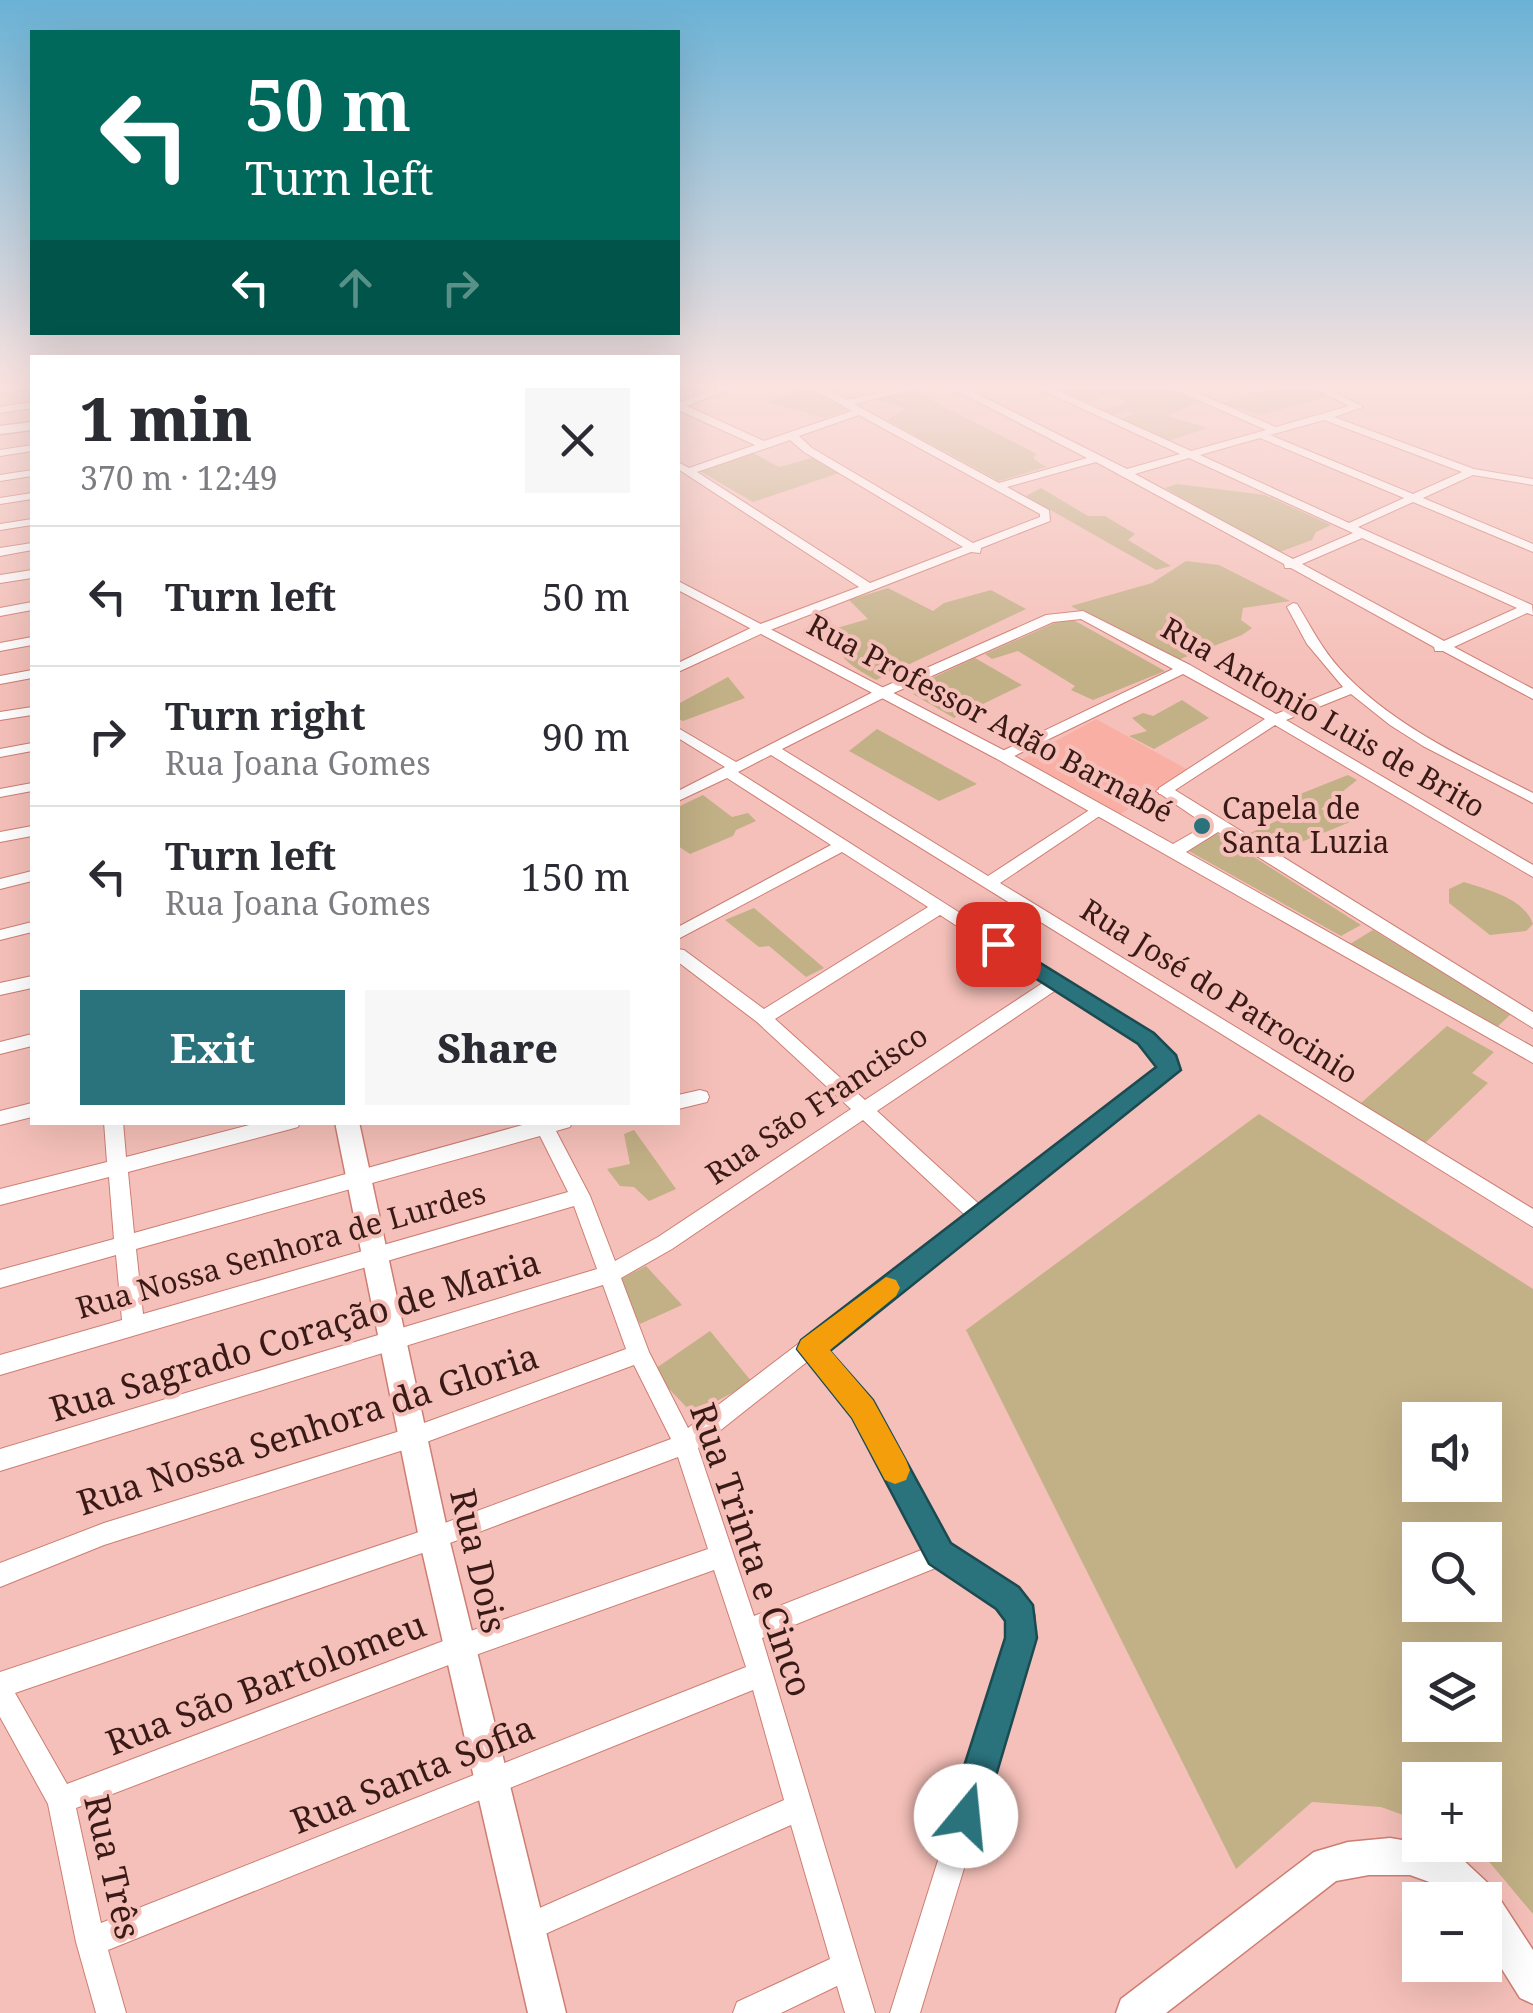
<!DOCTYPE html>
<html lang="en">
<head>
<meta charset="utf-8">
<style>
  :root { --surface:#fff; --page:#f7f7f7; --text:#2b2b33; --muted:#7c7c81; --line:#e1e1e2; --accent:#2a737d }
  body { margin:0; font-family:"Noto Serif",serif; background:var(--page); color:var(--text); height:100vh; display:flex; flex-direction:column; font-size:38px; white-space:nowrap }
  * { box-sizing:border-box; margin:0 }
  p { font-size:32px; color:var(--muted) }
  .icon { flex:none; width:55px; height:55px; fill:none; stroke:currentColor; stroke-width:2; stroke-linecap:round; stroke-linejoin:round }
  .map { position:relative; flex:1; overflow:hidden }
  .details { position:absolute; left:30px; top:355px; width:650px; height:770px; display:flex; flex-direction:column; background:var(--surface); border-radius:0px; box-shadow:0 10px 40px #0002 }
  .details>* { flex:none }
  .top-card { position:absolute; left:30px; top:30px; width:650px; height:305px; border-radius:0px; box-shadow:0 10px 40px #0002; background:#00695c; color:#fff; overflow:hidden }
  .buttons { position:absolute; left:1402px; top:1402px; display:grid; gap:20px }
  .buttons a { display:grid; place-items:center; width:100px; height:100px; border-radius:0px; background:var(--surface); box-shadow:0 10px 40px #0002; font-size:50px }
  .pin { position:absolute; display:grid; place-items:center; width:85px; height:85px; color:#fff; margin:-42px; border-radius:20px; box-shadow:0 5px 15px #0006 }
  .me { position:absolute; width:110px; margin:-55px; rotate:17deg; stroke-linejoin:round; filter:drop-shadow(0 0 8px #0008) }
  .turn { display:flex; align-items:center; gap:35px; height:210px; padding:0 50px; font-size:45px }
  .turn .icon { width:130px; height:130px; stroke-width:2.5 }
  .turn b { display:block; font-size:70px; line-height:85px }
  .lanes { display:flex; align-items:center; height:95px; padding:0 50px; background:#0003; justify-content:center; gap:50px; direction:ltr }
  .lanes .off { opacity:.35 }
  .round { display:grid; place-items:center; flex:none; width:105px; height:105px; border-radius:0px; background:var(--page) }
  .headline { display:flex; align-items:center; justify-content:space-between; height:170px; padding:0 50px }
  h1 { font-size:60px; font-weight:800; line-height:75px }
  .cta { display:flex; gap:20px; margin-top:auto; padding:20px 50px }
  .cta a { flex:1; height:115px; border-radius:0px; background:var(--accent); color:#fff; font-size:40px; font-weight:800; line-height:115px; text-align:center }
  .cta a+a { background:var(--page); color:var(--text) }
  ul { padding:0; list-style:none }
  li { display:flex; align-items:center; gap:30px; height:140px; padding:0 50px; border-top:2px solid var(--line) }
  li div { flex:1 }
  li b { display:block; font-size:38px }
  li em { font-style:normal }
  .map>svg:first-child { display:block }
  .built { fill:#faafa4 }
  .green { fill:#c2b086; fill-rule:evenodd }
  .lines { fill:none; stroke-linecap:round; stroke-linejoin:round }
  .minor-casing { stroke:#ce7d72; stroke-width:2 }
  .tertiary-casing { stroke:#ce7d72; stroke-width:2 }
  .secondary-casing { stroke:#ce7d72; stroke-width:3 }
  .minor { fill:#fff; fill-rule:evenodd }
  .tertiary { fill:#fff; fill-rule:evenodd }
  .secondary { fill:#fff; fill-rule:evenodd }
  .route { fill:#2a737d; stroke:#1b4b51; stroke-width:2.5 }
  .slow { fill:#f59e0b }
  .poi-dot { fill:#2a737d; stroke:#f5c0b9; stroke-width:4 }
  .labels { text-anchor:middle; stroke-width:8; stroke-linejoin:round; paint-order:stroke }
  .street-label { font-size:30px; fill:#3a1a16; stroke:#f5c0b9 }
  .poi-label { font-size:30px; fill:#3a1a16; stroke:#f5c0b9; text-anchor:start }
  .near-street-label { font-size:35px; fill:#3a1a16; stroke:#f5c0b9 }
</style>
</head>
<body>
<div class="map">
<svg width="1533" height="2013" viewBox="0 0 1533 2013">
  <rect width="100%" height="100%" fill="#f5c0b9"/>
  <path class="built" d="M 1096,719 L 1190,771 L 1119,815 L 1019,761 Z"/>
  <g class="green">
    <path d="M 1045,384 L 1164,384 L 1201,401 L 1167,416 L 1208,428 L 1168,441 L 1115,420 L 1134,414 L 1128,410 L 1108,416 L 1100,410 L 1128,402 L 1111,394 L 1091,403 Z"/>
    <path d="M 1294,384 L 1308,384 L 1330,396 L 1261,415 L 1220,403 Z"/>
    <path d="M 806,387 L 851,408 L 825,418 L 767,402 Z"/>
    <path d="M 913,391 L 1037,454 L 1033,458 L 1046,467 L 999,481 L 887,420 L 906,409 L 875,399 Z"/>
    <path d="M 753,453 L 779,467 L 812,458 L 839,473 L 753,502 L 700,471 Z"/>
    <path d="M 1177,484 L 1265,495 L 1331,525 L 1316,532 L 1312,540 L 1277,553 L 1165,488 Z"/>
    <path d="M 1041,488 L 1088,516 L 1105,516 L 1135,534 L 1128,540 L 1171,566 L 1156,570 L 1026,496 Z"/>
    <path d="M 1186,561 L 1219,565 L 1290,601 L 1243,608 L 1241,620 L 1252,628 L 1242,635 L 1170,663 L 1071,606 L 1152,583 Z"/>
    <path d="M 888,588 L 933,611 L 944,603 L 991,590 L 1026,609 L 876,680 C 854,667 831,657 837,628 L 868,619 L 849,600 Z"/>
    <path d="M 1068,617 L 1165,671 L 1093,700 L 1071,690 L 1075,686 L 1018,651 L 992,659 L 985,654 Z"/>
    <path d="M 975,658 L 1022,685 L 954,718 L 906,690 Z"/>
    <path d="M 728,677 L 745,698 L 683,721 L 678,719 L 678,704 Z"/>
    <path d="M 1182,700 L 1209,718 L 1154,749 L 1129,736 L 1147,731 L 1132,718 L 1143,713 L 1153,716 Z"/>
    <path d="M 877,729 L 977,784 L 939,801 L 849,751 Z"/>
    <path d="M 1348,775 L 1357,780 L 1321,809 L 1350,822 L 1277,852 L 1248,834 L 1285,817 L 1270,806 Z"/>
    <path d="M 703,795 L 732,817 L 748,813 L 756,821 L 736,830 L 733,836 L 690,854 L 678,846 L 678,807 Z"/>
    <path d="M 1216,833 L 1361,925 L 1341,936 L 1187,850 Z"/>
    <path d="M 1464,882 C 1488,890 1524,898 1533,924 L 1526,931 L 1490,935 L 1449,903 L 1449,889 Z"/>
    <path d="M 754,908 L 824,968 L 806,977 L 769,946 L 759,947 L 725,920 Z"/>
    <path d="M 1373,930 L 1511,1014 L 1497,1027 L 1350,944 Z"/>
    <path d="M 1447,1026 L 1494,1052 L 1472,1073 L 1488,1083 L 1424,1144 L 1360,1104 Z"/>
    <path d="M 1259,1114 L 1533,1289 L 1533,1914 L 1475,1845 L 1485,1845 L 1485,1780 L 1420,1780 L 1420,1821 L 1381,1807 L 1312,1802 L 1236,1869 L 966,1330 ZM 1420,1420 L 1485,1420 L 1485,1485 L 1420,1485 ZM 1420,1540 L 1485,1540 L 1485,1605 L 1420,1605 ZM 1420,1660 L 1485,1660 L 1485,1725 L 1420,1725 Z"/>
    <path d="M 634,1130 L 676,1189 L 649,1201 L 634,1187 L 620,1186 L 607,1169 L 630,1164 L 624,1134 Z"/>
    <path d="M 646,1266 L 682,1305 L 640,1324 L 617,1281 Z"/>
    <path d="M 710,1331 L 752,1382 L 693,1414 L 652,1371 Z"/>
  </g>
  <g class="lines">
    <g class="minor-casing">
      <g id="minor">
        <path d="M 32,384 L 32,389 L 0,393 L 0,387 Z"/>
        <path d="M 726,384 L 741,384 L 687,406 L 764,441 L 852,411 L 805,384 L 818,384 L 847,400 L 916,384 L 936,384 L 854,404 L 999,483 L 1087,458 L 944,384 L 958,384 L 1127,469 L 1180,454 L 1029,384 L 1043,384 L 1191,451 L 1266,430 L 1162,384 L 1177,384 L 1276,427 L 1349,406 L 1307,384 L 1321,384 L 1363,407 L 1334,417 L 1474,469 L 1533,479 L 1533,485 L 1473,475 L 1423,498 L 1533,544 L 1533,552 L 1413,502 L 1358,527 L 1532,605 L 1533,615 L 1527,613 L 1454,647 L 1533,689 L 1533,699 L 1443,651 L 1435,651 L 1434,647 L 1291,568 L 1285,568 L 1284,564 L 1096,462 L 1007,487 L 1049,510 L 1050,521 L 981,548 L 980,553 L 971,552 L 765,632 L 678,672 L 678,663 L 755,626 L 859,587 L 678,469 L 678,462 L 689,468 L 755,445 L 678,410 L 678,403 ZM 859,415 L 1040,514 L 1040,517 L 973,543 L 812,448 L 799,436 ZM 1324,420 L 1462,472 L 1413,494 L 1270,435 ZM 1260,438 L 1404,498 L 1349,523 L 1200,455 ZM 790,440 L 804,452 L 963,547 L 870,583 L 697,472 ZM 1189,458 L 1353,533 L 1293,559 L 1135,474 ZM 1362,538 L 1517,608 L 1444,641 L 1302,564 Z"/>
        <path d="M 1236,384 L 1250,384 L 1259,390 L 1254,393 Z"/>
        <path d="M 32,402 L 32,408 L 0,413 L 0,407 Z"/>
        <path d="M 32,445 L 32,451 L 0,456 L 0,450 Z"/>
        <path d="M 32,470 L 32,476 L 0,481 L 0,475 Z"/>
        <path d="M 32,493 L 32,499 L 0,504 L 0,498 Z"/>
        <path d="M 32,519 L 32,525 L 0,530 L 0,524 Z"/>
        <path d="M 32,543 L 32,550 L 0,556 L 0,548 Z"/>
        <path d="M 32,570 L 32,578 L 0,583 L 0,575 Z"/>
        <path d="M 1293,603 L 1297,604 C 1311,627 1322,649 1340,669 C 1391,725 1466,759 1533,793 L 1533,803 L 1423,746 L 1390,725 L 1351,694 L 1286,720 L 1533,865 L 1533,877 L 1275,725 L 1169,794 L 1159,794 L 1159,788 L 1265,719 L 1183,674 L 1008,759 L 998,759 L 998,753 L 1173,669 L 1081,619 L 1053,622 L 889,695 L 782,749 L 988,876 L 1094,807 L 1104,807 L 1107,810 L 1104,813 L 1000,883 L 1533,1209 L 1533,1227 L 771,755 L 738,772 L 1152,1035 L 1173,1056 L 1178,1070 L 824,1349 L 871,1402 L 949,1546 L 1017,1589 L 1031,1607 L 1035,1616 L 1034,1638 L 920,2013 L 890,2013 L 1008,1638 L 1009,1620 L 999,1607 L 938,1567 L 762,1638 L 875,2013 L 845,2013 L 837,1986 L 781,2013 L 733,2013 L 737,2002 L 830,1959 L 791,1825 L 527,1942 L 517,1938 L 513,1928 L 517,1918 L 784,1800 L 753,1690 L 108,1950 L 126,2013 L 96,2013 L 76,1942 L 48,1804 L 0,1717 L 0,1672 L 434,1527 L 671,1439 L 634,1365 L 413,1447 L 104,1545 L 0,1587 L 0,1563 L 104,1523 L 413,1427 L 626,1349 L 603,1285 L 0,1471 L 0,1449 L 597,1269 L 574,1206 L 0,1375 L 0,1355 L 122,1320 L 116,1255 L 0,1288 L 0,1270 L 114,1239 L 109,1177 L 0,1205 L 0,1189 L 107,1162 L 104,1122 L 123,1122 L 126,1157 L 261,1122 L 300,1122 L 298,1127 L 291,1129 L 128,1172 L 134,1233 L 533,1122 L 572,1122 L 570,1127 L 556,1131 L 590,1196 L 615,1261 L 658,1237 L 851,1109 L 757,1022 L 678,962 L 678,949 L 684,950 L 764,1009 L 928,907 L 842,852 L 678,939 L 678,927 L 831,845 L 727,778 L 678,801 L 678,791 L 725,767 L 678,738 L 678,728 L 736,762 L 879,689 L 1046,615 L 1083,611 L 1190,665 L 1276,714 L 1343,687 L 1307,644 L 1287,607 ZM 940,915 L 1044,982 L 865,1100 L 775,1019 ZM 1056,990 L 1140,1043 L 1159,1068 L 980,1205 L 877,1111 ZM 863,1120 L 966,1216 L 688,1428 L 649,1352 L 621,1278 L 672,1249 ZM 540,1136 L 568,1192 L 143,1314 L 136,1249 ZM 808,1361 L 855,1416 L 924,1549 L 754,1616 L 698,1448 ZM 678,1457 L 708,1549 L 459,1635 L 67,1784 L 15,1693 L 434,1549 ZM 714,1570 L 746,1667 L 101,1923 L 76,1808 L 459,1661 Z"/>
        <path d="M 32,637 L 32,645 L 0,651 L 0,643 Z"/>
        <path d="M 32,670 L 32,678 L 0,684 L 0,676 Z"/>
        <path d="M 32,707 L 32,715 L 0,720 L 0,712 Z"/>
        <path d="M 32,743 L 32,751 L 0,757 L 0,749 Z"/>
        <path d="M 32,783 L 32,791 L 0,797 L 0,789 Z"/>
        <path d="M 32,826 L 32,836 L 0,842 L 0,832 Z"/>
        <path d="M 32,871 L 32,881 L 0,889 L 0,879 Z"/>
        <path d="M 32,922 L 32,932 L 0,940 L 0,930 Z"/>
        <path d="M 32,976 L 32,988 L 0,995 L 0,983 Z"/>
        <path d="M 32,1034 L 32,1046 L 0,1054 L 0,1042 Z"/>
        <path d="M 700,1090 L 707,1092 L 709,1097 L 707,1102 L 678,1109 L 678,1095 Z"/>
        <path d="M 32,1103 L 32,1117 L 0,1125 L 0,1111 Z"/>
      </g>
    </g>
    <g class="tertiary-casing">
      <g id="tertiary">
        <path d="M 678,581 L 1009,753 L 1173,844 L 1206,825 L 1156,791 L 1164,786 L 1170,787 L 1533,1012 L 1533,1028 L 1218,832 L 1186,852 L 1533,1047 L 1533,1063 L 997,759 L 678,590 Z"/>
        <path d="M 32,602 L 32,610 L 0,616 L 0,608 Z"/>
      </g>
    </g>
    <g class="secondary-casing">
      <g id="secondary">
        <path d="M 32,422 L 32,430 L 0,434 L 0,426 Z"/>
        <path d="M 335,1122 L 359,1122 L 449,1538 L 566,2013 L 528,2013 L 419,1538 Z"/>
        <path d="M 1390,1838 L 1432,1845 L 1461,1858 L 1492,1887 L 1533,1950 L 1533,2004 L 1520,1998 L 1485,1942 L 1485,1900 L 1455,1900 L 1435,1884 L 1410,1875 L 1369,1875 L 1336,1881 L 1166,2013 L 1116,2013 L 1121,1999 L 1314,1852 L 1348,1842 Z"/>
      </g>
    </g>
    <use href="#minor" class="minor"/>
    <use href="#tertiary" class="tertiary"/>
    <use href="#secondary" class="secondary"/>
  </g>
  <linearGradient id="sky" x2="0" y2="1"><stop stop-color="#6ab2d6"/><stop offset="0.58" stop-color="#fae3e0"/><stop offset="1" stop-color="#fae3e0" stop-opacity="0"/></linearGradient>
  <rect width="1533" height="666" fill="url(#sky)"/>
  <path class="route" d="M 998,937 L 1154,1033 L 1176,1055 L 1181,1070 L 830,1351 L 873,1400 L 951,1543 L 1019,1587 L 1033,1605 L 1037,1638 L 984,1816 L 979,1829 L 966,1834 L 953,1829 L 948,1816 L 1005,1638 L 1005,1621 L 996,1609 L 929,1564 L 852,1418 L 797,1349 L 801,1340 L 1156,1067 L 1138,1044 L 991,950 L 988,944 Z"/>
  <path class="slow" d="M 886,1277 L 896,1280 L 900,1288 L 896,1296 L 830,1350 L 873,1400 L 906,1460 L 910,1470 L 906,1480 L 895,1484 L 885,1480 L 852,1418 L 797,1349 L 801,1340 Z"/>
  <circle class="poi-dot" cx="1202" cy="826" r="10"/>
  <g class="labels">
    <g class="street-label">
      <text transform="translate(1323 718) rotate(30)" y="10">Rua Antonio Luis de Brito</text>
      <text transform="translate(990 719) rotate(28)" y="10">Rua Professor Adão Barnabé</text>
      <text transform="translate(1219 992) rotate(32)" y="10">Rua José do Patrocinio</text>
      <text transform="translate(817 1105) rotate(-34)" y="10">Rua São Francisco</text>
      <text transform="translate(281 1251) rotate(-16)" y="10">Rua Nossa Senhora de Lurdes</text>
    </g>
    <g class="poi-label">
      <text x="1222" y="819">Capela de<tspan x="1222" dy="34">Santa Luzia</tspan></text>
    </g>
    <g class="near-street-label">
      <text transform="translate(295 1336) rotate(-17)" y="12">Rua Sagrado Coração de Maria</text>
      <text transform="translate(308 1430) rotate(-18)" y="12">Rua Nossa Senhora da Gloria</text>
      <text transform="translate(751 1550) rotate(71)" y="12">Rua Trinta e Cinco</text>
      <text transform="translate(478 1561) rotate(77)" y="12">Rua Dois</text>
      <text transform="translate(266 1684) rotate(-21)" y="12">Rua São Bartolomeu</text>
      <text transform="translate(413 1775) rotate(-22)" y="12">Rua Santa Sofia</text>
      <text transform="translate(112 1867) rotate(77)" y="12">Rua Três</text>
    </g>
  </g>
</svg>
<div class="buttons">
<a><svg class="icon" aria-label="sound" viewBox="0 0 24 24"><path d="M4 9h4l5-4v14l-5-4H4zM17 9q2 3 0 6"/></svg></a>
<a><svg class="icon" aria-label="search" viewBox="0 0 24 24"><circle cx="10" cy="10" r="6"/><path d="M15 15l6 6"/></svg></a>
<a><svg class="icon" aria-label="layers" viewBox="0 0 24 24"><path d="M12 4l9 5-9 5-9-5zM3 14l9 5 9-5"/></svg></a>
<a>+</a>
<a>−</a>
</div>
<div class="pin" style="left:998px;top:944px;background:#d93025"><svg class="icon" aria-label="arrive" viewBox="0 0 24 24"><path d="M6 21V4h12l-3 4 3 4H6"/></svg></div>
<svg class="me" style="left:966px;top:1816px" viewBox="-20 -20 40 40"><circle r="19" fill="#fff"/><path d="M0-13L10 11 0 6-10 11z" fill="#2a737d"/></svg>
<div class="top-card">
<div class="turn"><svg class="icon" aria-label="left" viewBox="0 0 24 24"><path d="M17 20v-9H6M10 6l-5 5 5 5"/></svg><div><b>50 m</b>Turn left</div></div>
<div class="lanes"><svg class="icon" aria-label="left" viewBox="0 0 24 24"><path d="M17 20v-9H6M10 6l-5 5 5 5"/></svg><svg class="icon off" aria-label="ahead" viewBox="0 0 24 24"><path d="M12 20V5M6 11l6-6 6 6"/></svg><svg class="icon off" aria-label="right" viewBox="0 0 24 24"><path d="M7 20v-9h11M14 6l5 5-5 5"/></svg></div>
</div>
<section class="details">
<div class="headline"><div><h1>1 min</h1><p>370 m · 12:49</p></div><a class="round"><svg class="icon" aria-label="close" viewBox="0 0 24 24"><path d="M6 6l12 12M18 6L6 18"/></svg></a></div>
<ul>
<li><svg class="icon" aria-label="left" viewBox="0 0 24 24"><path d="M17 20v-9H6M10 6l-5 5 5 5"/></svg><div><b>Turn left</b></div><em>50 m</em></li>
<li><svg class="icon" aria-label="right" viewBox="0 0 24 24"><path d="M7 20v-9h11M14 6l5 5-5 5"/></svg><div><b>Turn right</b><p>Rua Joana Gomes</p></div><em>90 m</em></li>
<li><svg class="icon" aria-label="left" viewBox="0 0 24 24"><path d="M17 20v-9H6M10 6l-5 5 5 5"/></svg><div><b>Turn left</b><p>Rua Joana Gomes</p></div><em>150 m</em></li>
</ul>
<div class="cta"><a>Exit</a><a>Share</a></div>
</section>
</div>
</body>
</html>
